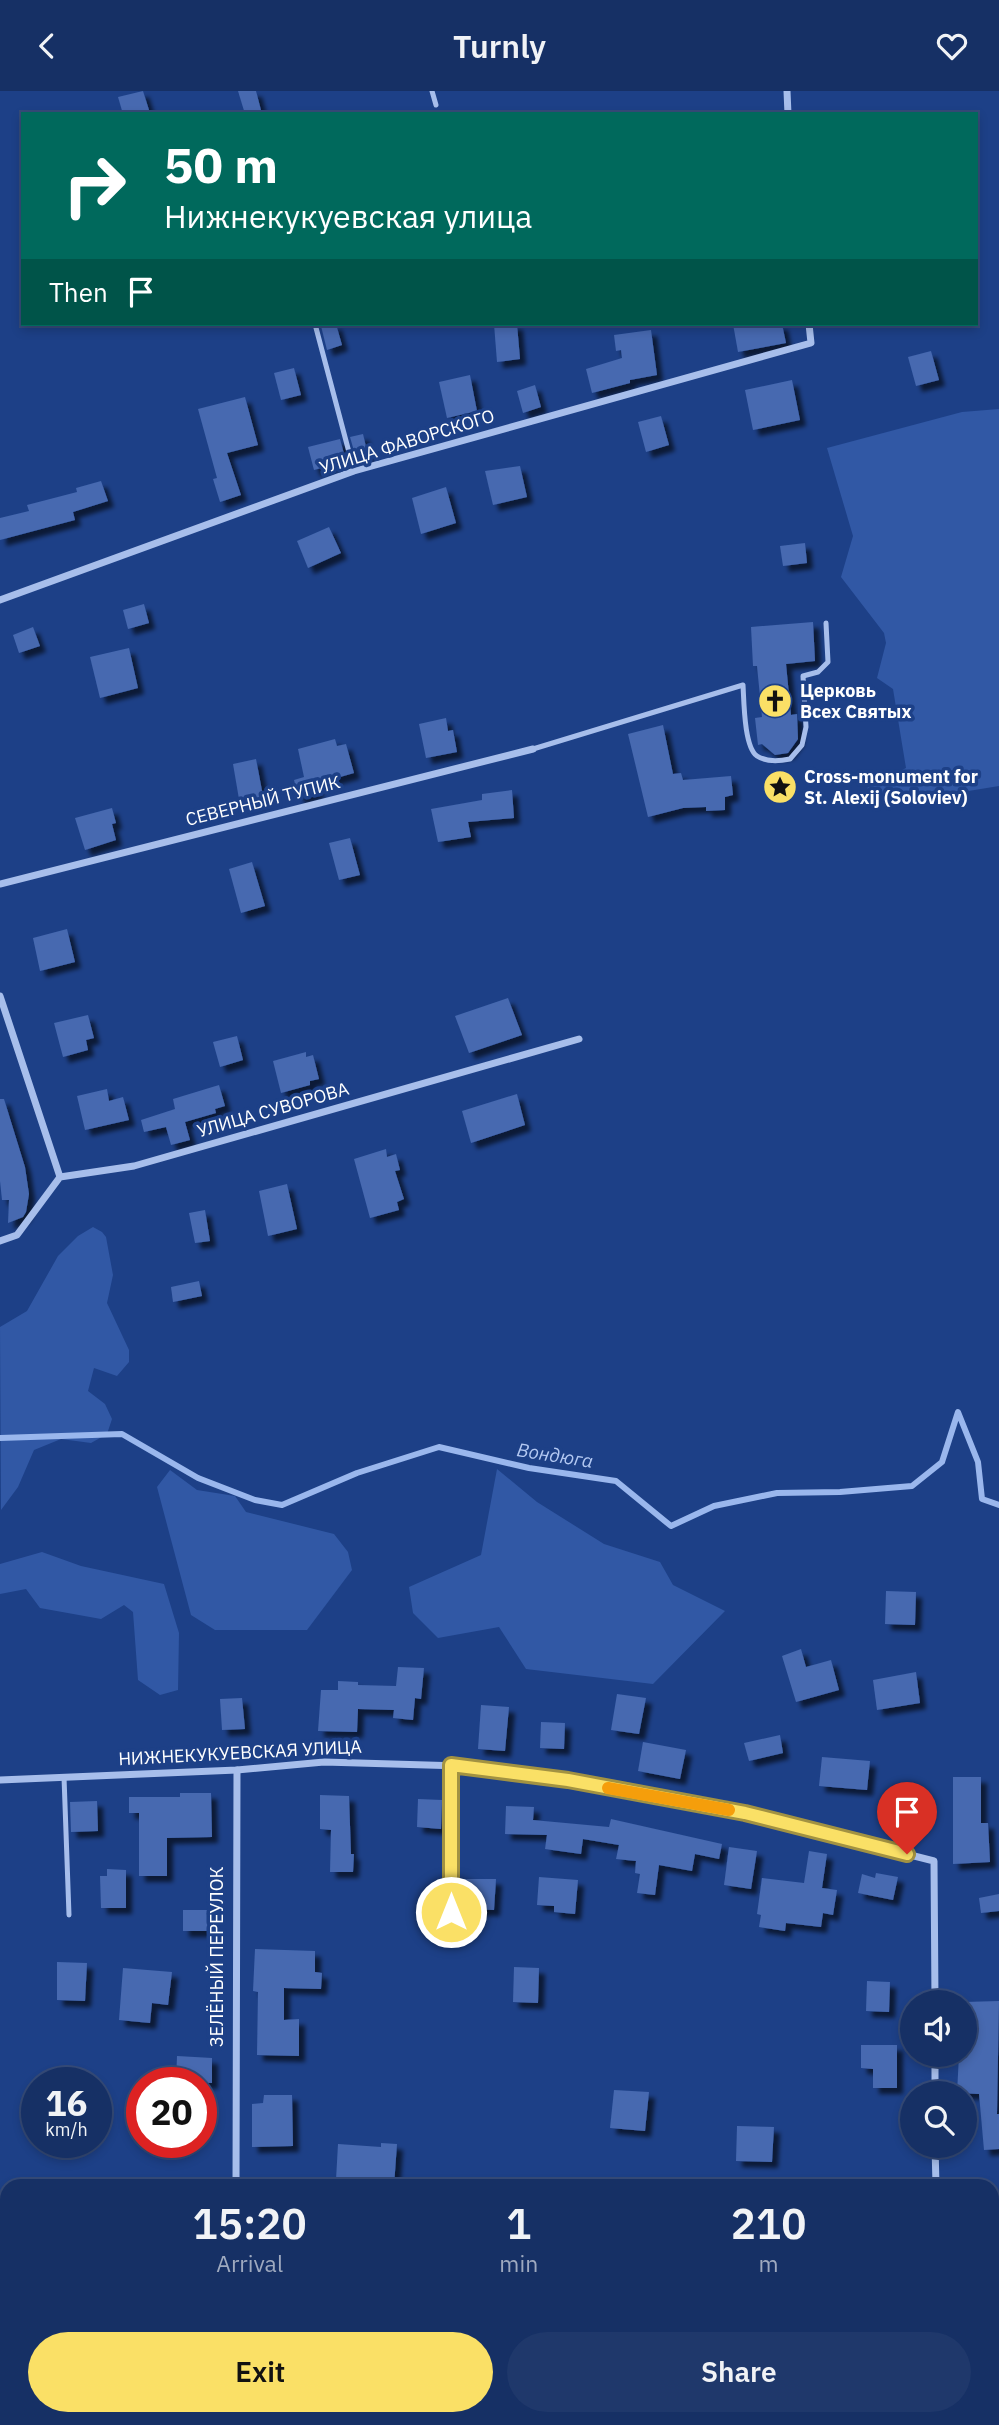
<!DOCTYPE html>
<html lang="en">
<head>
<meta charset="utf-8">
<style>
  :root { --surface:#163065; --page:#1f386b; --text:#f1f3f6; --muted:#9ea9bf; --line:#354b79; --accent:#fae066 }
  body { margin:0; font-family:"IBM Plex Sans",sans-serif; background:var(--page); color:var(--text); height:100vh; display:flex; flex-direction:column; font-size:26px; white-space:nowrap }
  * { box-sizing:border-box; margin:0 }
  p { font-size:23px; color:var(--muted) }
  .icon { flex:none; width:38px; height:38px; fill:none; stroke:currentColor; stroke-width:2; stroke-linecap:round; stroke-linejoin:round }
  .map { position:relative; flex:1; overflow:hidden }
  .sheet { position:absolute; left:0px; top:2088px; width:999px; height:247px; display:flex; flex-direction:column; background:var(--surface); border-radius:21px 21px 0 0; box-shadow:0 4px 10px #0003,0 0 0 2px var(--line) }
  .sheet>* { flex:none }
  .top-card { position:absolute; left:21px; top:21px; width:957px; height:214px; border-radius:0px; box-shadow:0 4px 10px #0003,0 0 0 2px var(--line); background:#00695c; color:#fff; overflow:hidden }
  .fabs { position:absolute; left:900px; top:1899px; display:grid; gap:14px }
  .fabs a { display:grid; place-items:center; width:77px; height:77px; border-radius:50%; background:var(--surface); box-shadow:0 4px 10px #0003,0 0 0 2px var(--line); font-size:35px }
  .speed { position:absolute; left:21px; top:1976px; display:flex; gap:14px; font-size:35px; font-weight:700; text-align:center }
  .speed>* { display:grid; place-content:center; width:91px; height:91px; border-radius:50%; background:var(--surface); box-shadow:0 4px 10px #0003,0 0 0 2px var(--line); line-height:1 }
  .speed small { font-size:18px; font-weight:400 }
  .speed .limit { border:10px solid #d22; background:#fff; color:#111 }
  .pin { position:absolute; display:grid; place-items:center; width:60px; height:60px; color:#fff; margin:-72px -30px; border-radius:50% 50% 50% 0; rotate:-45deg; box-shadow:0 0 7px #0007 }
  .pin .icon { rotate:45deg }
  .me { position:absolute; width:77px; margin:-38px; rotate:0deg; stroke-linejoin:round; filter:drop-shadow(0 0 5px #0008) }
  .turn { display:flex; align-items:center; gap:24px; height:147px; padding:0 28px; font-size:32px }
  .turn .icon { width:91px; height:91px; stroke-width:2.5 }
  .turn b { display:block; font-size:49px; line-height:60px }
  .then { display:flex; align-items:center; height:66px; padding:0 28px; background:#0003; gap:14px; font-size:26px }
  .eta { display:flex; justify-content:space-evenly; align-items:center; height:119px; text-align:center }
  .eta b { font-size:42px; font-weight:600; line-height:49px }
  .action { display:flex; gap:14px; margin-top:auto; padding:14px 28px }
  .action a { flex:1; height:80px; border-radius:42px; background:var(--accent); color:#111; font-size:28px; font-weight:600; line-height:80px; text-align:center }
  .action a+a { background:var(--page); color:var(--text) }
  header { display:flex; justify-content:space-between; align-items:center; height:91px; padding:0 28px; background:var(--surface); font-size:32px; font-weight:600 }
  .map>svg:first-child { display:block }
  .green { fill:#3158a5 }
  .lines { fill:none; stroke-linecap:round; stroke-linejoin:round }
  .stream { stroke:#9ab7ed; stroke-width:6 }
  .building { fill:#4669b0; filter:url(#shadow) }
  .lane { stroke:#a7beeb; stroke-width:5 }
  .street { stroke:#a7beeb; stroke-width:7 }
  .secondary { stroke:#d3dff8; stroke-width:14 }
  .route-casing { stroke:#a29242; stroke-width:18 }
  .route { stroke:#fae066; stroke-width:12 }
  .slow { stroke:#f59e0b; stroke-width:12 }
  .labels { text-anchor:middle; stroke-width:7; stroke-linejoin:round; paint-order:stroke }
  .street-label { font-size:18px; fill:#fff; stroke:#1d4087 }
  .poi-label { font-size:18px; font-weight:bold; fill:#fff; stroke:#1d4087; text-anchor:start }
  .water-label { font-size:19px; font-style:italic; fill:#b3c8f2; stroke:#1d4087 }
</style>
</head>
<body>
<header><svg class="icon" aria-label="back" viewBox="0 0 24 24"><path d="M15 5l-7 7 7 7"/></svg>Turnly<svg class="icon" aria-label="heart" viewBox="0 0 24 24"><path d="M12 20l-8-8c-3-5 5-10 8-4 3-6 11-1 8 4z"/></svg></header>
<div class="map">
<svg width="999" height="2334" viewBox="0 0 999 2334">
  <defs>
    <filter id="shadow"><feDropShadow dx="6" dy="6" stdDeviation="2" flood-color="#0009"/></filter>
  </defs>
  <rect width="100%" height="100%" fill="#1d4087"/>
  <g class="green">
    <path d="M 999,318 L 999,695 L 895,712 L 867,697 L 906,677 L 893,598 L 877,587 L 886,552 L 884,542 L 841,486 L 853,445 L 827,357 L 962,321 Z"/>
    <path d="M 93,1136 L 102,1141 L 106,1146 L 113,1184 L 107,1212 L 129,1259 L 129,1271 L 117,1285 L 94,1277 L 88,1300 L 105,1313 L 112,1328 L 107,1343 L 91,1352 L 61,1348 L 34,1359 L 18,1396 L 1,1419 L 0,1236 L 27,1220 L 58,1165 L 78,1145 Z"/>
    <path d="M 497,1378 L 537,1411 L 604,1453 L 660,1471 L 673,1494 L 725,1520 L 653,1593 L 526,1578 L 499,1536 L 438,1547 L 413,1522 L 409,1496 L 481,1464 Z"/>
    <path d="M 170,1379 L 197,1399 L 235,1405 L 246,1421 L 334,1443 L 348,1461 L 352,1479 L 307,1539 L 215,1539 L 191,1524 L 157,1396 Z"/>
    <path d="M 42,1461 L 81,1475 L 164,1493 L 179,1542 L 178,1599 L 160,1604 L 138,1589 L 133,1521 L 124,1514 L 101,1528 L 40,1517 L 26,1498 L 0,1503 L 0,1473 Z"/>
  </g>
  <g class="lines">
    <path class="stream" d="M 0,1347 L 122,1343 L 198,1387 L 255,1409 L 282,1414 L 357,1382 L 439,1356 L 529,1377 L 616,1390 L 671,1435 L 714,1415 L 777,1402 L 840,1401 L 912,1395 L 942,1371 L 958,1321 L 978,1371 L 982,1408 L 999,1414"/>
  </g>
  <g class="building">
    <path d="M 143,0 L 149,19 L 139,23 L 123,23 L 118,6 Z"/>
    <path d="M 238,0 L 256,0 L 262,23 L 245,23 Z"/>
    <path d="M 336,233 L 342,254 L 327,259 L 321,235 Z"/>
    <path d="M 494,233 L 517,233 L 520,268 L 497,271 Z"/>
    <path d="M 733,233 L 782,233 L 786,252 L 738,261 Z"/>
    <path d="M 651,239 L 657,284 L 630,289 L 630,292 L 592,302 L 586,278 L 622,267 L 621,259 L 616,260 L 614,244 Z"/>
    <path d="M 931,260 L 939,289 L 916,295 L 908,266 Z"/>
    <path d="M 294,277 L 301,304 L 281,309 L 274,282 Z"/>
    <path d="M 470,284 L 477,320 L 447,327 L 439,291 Z"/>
    <path d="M 792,289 L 800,329 L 753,339 L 745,299 Z"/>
    <path d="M 535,294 L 541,316 L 523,322 L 517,300 Z"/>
    <path d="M 245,306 L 258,354 L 227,362 L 241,404 L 220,411 L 213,388 L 217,387 L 198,318 Z"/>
    <path d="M 661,325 L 669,354 L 646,361 L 638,331 Z"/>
    <path d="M 363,343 L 368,364 L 356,367 L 350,346 Z"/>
    <path d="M 340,348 L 346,370 L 314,379 L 308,356 Z"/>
    <path d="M 520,375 L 527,406 L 493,414 L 485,380 Z"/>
    <path d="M 101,390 L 108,410 L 73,421 L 75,429 L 0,449 L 0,427 L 29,420 L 27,414 L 77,401 L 76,397 Z"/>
    <path d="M 446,396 L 456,432 L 421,443 L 412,407 Z"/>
    <path d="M 329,436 L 341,462 L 308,477 L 297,450 Z"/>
    <path d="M 805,452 L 807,472 L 783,475 L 780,455 Z"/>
    <path d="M 144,513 L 149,532 L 128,538 L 123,519 Z"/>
    <path d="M 813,531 L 815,570 L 786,573 L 791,624 L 797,623 L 798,648 L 788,662 L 775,664 L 762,653 L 758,654 L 755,627 L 762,626 L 757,575 L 753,575 L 751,536 Z"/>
    <path d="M 33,536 L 40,555 L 19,562 L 13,544 Z"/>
    <path d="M 129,557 L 138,597 L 100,607 L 90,566 Z"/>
    <path d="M 446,627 L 448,640 L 453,639 L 457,661 L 426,667 L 419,633 Z"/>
    <path d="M 663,634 L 673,683 L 681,682 L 683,689 L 731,685 L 733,704 L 725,706 L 725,719 L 706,720 L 706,716 L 683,717 L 648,726 L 628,643 Z"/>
    <path d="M 335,648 L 337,655 L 346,653 L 354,682 L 316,693 L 318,701 L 299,707 L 294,689 L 304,686 L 298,658 Z"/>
    <path d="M 256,668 L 264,710 L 240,714 L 233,673 Z"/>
    <path d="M 512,699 L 514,727 L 468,731 L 471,746 L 438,751 L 431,718 L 482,709 L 482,703 Z"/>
    <path d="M 112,717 L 116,732 L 112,733 L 116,749 L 85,759 L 75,727 Z"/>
    <path d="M 350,747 L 360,784 L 339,789 L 329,752 Z"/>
    <path d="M 252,771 L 265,815 L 241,822 L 229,778 Z"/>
    <path d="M 67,838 L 75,871 L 40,880 L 33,847 Z"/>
    <path d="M 508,907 L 522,944 L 469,962 L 455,925 Z"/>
    <path d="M 88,924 L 94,947 L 86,949 L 88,959 L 63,966 L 54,932 Z"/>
    <path d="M 237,945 L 243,969 L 220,976 L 213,951 Z"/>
    <path d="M 306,961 L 306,966 L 313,964 L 319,988 L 310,990 L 310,994 L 281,1002 L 273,970 Z"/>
    <path d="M 219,994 L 225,1015 L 215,1018 L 216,1022 L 185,1031 L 190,1049 L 171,1054 L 166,1036 L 144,1041 L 141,1029 L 175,1018 L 173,1008 Z"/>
    <path d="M 107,998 L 109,1010 L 123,1006 L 129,1029 L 85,1039 L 77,1005 Z"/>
    <path d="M 517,1003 L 525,1034 L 471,1052 L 462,1020 Z"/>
    <path d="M 0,1008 L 4,1008 L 25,1076 L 29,1103 L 26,1121 L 23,1126 L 8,1132 L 9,1109 L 2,1109 L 0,1090 Z"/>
    <path d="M 386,1058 L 387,1066 L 396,1063 L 400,1079 L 395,1080 L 404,1108 L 397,1111 L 399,1119 L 370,1127 L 354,1068 Z"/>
    <path d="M 287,1093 L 297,1138 L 268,1145 L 259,1100 Z"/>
    <path d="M 205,1119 L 210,1150 L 195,1152 L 189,1122 Z"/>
    <path d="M 199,1190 L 202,1205 L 173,1211 L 171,1196 Z"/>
    <path d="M 886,1500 L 916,1501 L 915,1534 L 885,1533 Z"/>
    <path d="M 801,1558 L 806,1576 L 831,1569 L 839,1599 L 796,1611 L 782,1565 Z"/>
    <path d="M 398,1576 L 424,1577 L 421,1608 L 415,1607 L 413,1629 L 393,1627 L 394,1619 L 358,1618 L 357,1641 L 318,1640 L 321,1599 L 338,1599 L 338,1590 L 358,1591 L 358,1594 L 396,1595 Z"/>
    <path d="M 916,1581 L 920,1612 L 877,1619 L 873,1589 Z"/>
    <path d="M 617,1603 L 646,1607 L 639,1643 L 611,1639 Z"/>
    <path d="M 242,1607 L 245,1638 L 222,1639 L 220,1608 Z"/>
    <path d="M 481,1614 L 509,1616 L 505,1660 L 478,1658 Z"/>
    <path d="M 541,1631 L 565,1632 L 564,1658 L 540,1657 Z"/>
    <path d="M 780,1644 L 783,1662 L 749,1670 L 744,1652 Z"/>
    <path d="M 643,1651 L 686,1659 L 680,1688 L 638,1680 Z"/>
    <path d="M 822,1666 L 870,1670 L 867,1699 L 819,1695 Z"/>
    <path d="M 953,1686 L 981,1686 L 981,1732 L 988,1732 L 990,1771 L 953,1773 Z"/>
    <path d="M 180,1702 L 211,1702 L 212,1746 L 167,1747 L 167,1785 L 139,1785 L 139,1722 L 129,1722 L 129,1706 L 180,1706 Z"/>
    <path d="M 320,1704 L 349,1705 L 351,1763 L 354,1763 L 353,1781 L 330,1781 L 331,1739 L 320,1738 Z"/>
    <path d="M 418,1708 L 442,1709 L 441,1738 L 417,1736 Z"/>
    <path d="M 97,1710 L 98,1740 L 71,1741 L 70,1711 Z"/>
    <path d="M 506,1715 L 534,1716 L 533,1729 L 609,1736 L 611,1728 L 722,1753 L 719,1768 L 695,1763 L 692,1780 L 659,1774 L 655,1804 L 637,1802 L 640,1783 L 635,1782 L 636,1770 L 616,1768 L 619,1754 L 583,1748 L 581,1763 L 545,1758 L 547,1744 L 505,1743 Z"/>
    <path d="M 729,1756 L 757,1760 L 751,1798 L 724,1794 Z"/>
    <path d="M 809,1760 L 827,1763 L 822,1797 L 837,1799 L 833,1824 L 823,1822 L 821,1836 L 786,1832 L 785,1840 L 759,1836 L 761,1824 L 757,1823 L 762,1787 L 804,1792 Z"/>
    <path d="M 107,1778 L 126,1779 L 126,1817 L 101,1817 L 100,1785 L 107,1785 Z"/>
    <path d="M 876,1782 L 898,1786 L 893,1809 L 858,1802 L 862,1783 L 875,1787 Z"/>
    <path d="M 539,1786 L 578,1789 L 575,1823 L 554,1821 L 554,1815 L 537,1814 Z"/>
    <path d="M 460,1788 L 496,1788 L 494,1819 L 459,1818 Z"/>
    <path d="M 999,1803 L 999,1820 L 981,1822 L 979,1807 Z"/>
    <rect x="183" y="1819" width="27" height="21"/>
    <path d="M 255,1858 L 315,1860 L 315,1881 L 322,1882 L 321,1898 L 284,1897 L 284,1929 L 299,1928 L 299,1965 L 257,1964 L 258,1901 L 253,1900 Z"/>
    <path d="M 57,1871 L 87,1872 L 85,1910 L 57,1909 Z"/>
    <path d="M 514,1876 L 539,1877 L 538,1912 L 513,1911 Z"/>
    <path d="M 123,1877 L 172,1881 L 168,1914 L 152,1912 L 150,1932 L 119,1929 Z"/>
    <path d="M 867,1890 L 890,1891 L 889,1921 L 866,1920 Z"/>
    <path d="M 999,1910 L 997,2023 L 999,2023 L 999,2058 L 984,2059 L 979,2003 L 957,2002 L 959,1964 L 964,1964 L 964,1911 Z"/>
    <path d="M 861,1954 L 897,1954 L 897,1997 L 873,1997 L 873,1978 L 861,1977 Z"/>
    <path d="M 177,1965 L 212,1967 L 212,1992 L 176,1991 Z"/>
    <path d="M 614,1999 L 649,2001 L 645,2040 L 610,2037 Z"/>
    <path d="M 264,2004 L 292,2004 L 293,2055 L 252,2056 L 252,2013 L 263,2012 Z"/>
    <path d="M 737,2035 L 774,2036 L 772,2071 L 736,2070 Z"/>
    <path d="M 381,2052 L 397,2053 L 394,2095 L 374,2095 L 374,2090 L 336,2089 L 338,2053 L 381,2056 Z"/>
  </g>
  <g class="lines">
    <g class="lane">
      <path d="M 432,0 L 436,14"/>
      <path d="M 315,233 L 354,380"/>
      <path d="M 533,658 L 743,594 C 744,610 744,656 757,665 C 766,671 780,670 790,668 L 802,654 L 806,636 L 803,585 L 818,581 L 828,571 L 826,532"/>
      <path d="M 64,1686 L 69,1824"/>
      <path d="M 451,1846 L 451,1674"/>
      <path d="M 671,2328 L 680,2334"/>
      <path d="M 359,2334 L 360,2328"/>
      <path d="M 432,2334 L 432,2328"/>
      <path d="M 561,2334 L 562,2328"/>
      <path d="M 929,2334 L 930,2328"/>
    </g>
    <g class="street">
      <path d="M 787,0 L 788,23"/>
      <path d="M 0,509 L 354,380 L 811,252 L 809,233"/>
      <path d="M 0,793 L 533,658"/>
      <path d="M 0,905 L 60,1086"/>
      <path d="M 0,1150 L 17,1144 L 60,1086 L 134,1075 L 579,948"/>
      <path d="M 0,1689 L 237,1679 L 324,1671 L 461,1675 L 568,1689 L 745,1722 L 934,1770 L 935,1911"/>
      <path d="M 935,1964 L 935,2002"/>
      <path d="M 935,2054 L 936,2095"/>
      <path d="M 236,2095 L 237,1679"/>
    </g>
    <g class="secondary">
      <path d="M 0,2132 L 7,2133"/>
      <path d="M 992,2256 L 999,2257"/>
      <path d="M 218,2334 L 219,2328"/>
    </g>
  </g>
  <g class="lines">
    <g class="route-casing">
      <path id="route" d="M 451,1821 L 451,1674 L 568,1689 L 745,1722 L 907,1763"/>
    </g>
    <use href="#route" class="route"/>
    <path class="slow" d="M 608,1697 L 729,1719"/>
  </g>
  <defs>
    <g id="church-disc" transform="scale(1.75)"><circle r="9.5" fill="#fae066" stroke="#1d4087"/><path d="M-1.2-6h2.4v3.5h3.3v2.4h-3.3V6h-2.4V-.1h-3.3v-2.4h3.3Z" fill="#111"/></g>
    <g id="sight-disc" transform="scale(1.75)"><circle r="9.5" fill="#fae066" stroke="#1d4087"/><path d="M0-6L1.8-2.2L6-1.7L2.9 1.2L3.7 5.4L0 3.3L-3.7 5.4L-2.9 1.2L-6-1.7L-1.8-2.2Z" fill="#111"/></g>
  </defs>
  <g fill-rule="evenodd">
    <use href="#church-disc" x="775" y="610"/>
    <use href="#sight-disc" x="780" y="696"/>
  </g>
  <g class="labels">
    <g class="street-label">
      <text transform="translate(407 351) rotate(-17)" y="6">УЛИЦА ФАВОРСКОГО</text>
      <text transform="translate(263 710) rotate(-14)" y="6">СЕВЕРНЫЙ ТУПИК</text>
      <text transform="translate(273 1019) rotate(-16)" y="6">УЛИЦА СУВОРОВА</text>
      <text transform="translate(240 1662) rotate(-3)" y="6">НИЖНЕКУКУЕВСКАЯ УЛИЦА</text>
      <text transform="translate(217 1866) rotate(-90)" y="6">ЗЕЛЁНЫЙ ПЕРЕУЛОК</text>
    </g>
    <g class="poi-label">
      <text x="800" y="606">Церковь<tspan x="800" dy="21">Всех Святых</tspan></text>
      <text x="804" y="692">Cross-monument for<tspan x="804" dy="21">St. Alexij (Soloviev)</tspan></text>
    </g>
    <g class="water-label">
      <text transform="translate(555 1364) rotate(9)" y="7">Вондюга</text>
    </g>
  </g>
</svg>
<div class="fabs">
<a><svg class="icon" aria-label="sound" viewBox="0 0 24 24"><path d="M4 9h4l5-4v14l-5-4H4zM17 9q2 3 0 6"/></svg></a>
<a><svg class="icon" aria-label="search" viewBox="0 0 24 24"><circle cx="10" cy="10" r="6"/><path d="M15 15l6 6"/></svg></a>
</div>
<div class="speed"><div>16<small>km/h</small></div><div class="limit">20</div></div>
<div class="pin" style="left:907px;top:1763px;background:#d93025"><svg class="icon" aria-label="arrive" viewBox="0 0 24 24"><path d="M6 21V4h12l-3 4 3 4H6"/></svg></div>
<svg class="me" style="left:451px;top:1821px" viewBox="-20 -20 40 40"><circle r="17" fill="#fae066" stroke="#fff" stroke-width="3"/><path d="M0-11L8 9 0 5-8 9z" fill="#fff"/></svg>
<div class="top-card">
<div class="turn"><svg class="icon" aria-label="right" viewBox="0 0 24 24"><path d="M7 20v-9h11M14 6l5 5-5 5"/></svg><div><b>50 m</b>Нижнекукуевская улица</div></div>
<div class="then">Then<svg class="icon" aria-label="arrive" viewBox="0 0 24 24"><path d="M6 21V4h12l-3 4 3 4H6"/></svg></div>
</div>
<section class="sheet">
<div class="eta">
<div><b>15:20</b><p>Arrival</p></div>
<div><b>1</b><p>min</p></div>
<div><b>210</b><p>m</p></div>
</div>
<div class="action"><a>Exit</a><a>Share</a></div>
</section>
</div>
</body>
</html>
